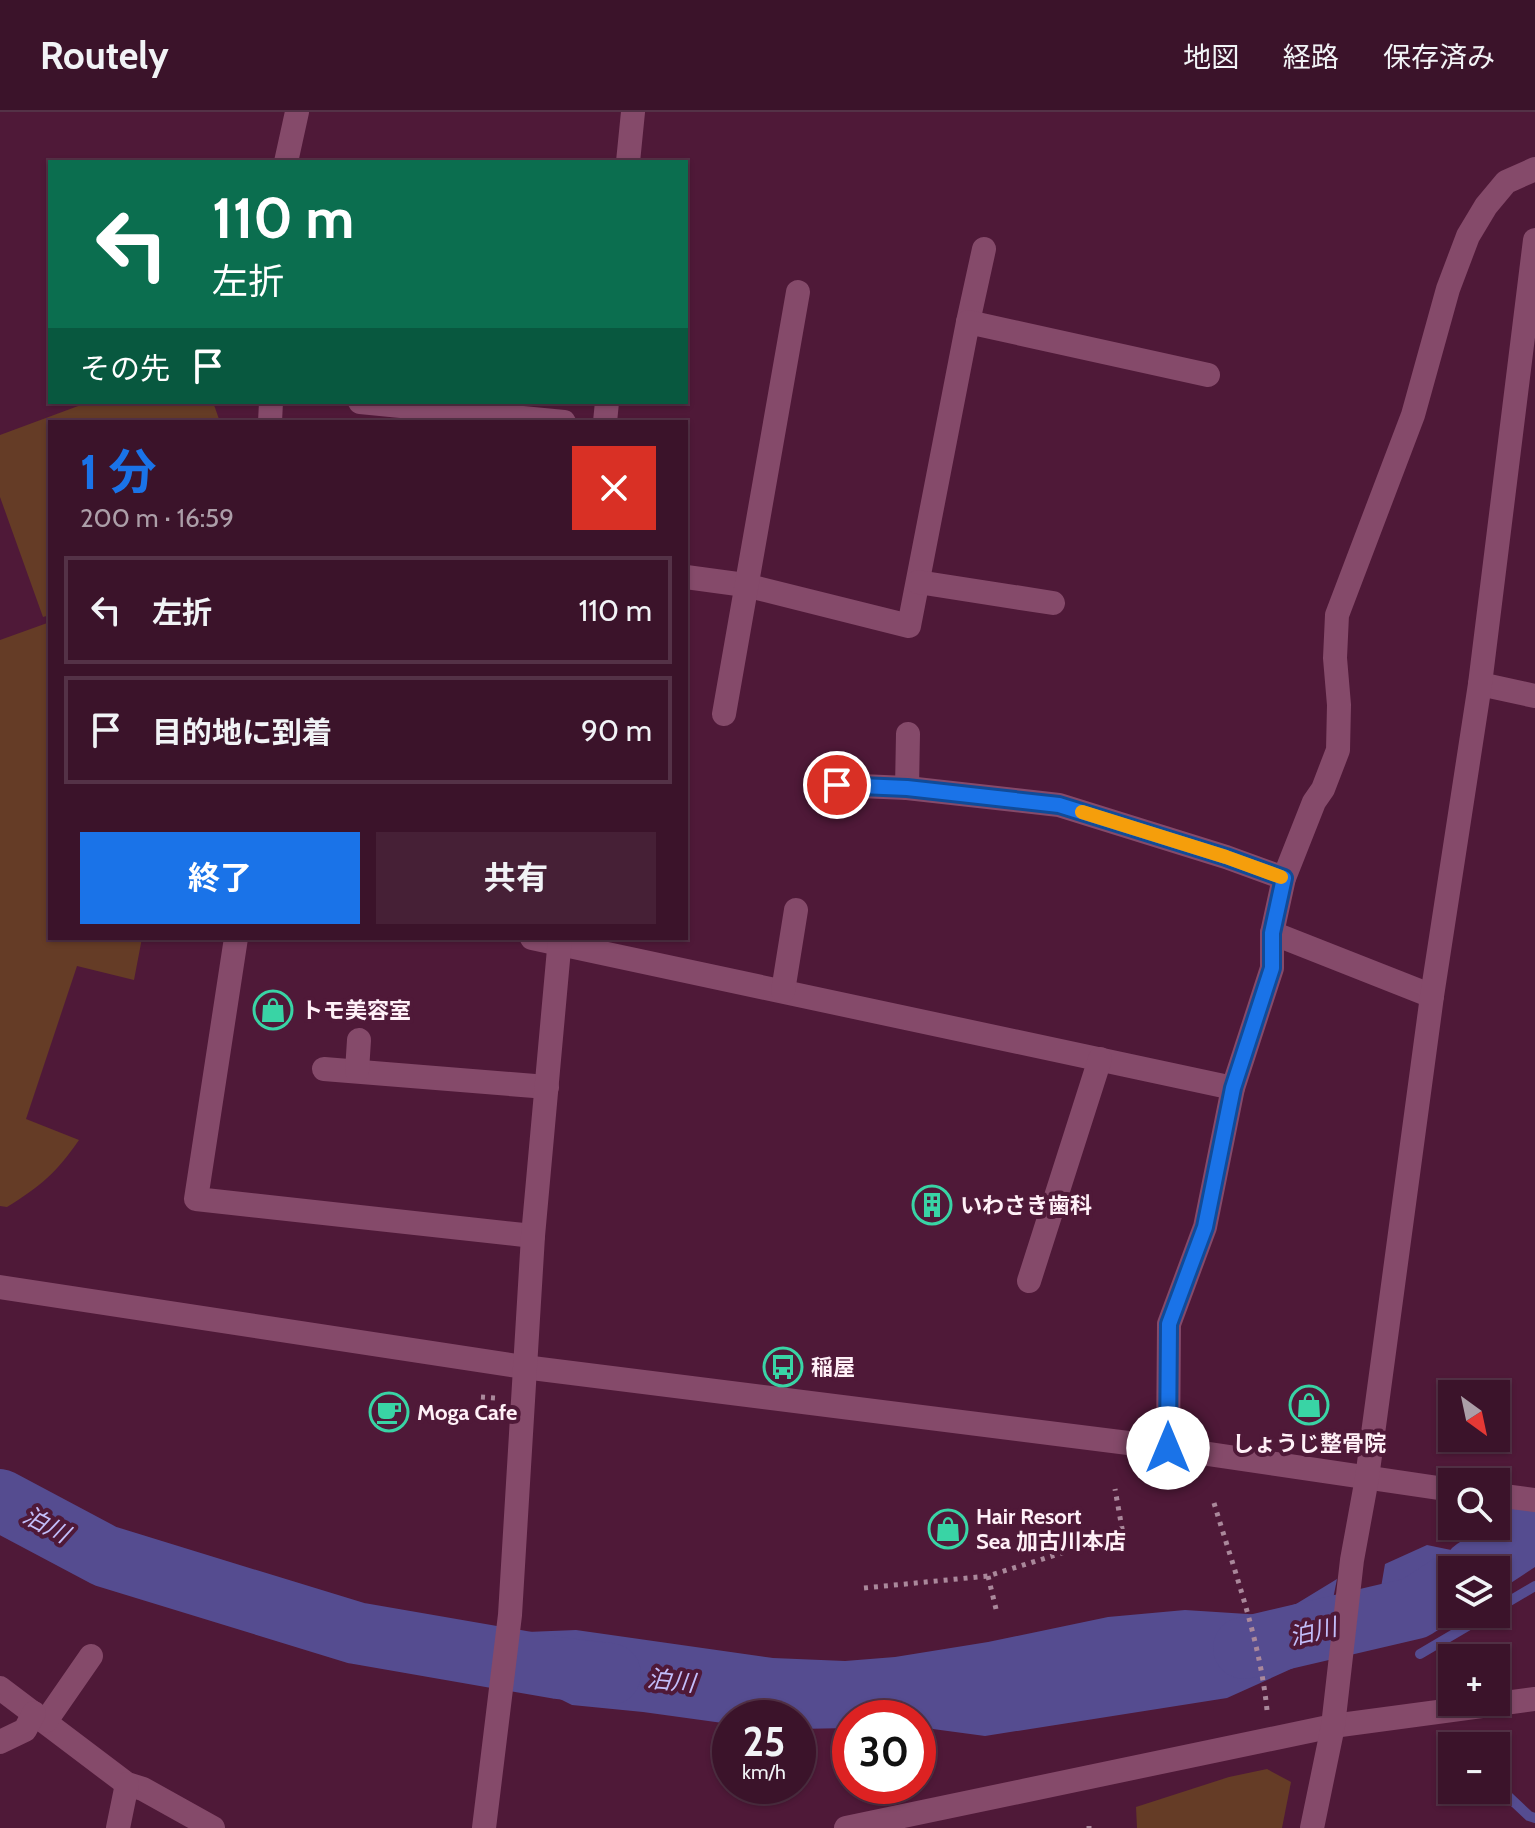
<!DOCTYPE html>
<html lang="ja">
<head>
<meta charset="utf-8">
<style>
  :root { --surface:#3b132a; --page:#462036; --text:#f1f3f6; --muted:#ac9ea8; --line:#543247; --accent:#1a73e8 }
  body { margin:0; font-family:Cabin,"Noto Sans JP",sans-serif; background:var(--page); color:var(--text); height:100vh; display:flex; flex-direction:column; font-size:30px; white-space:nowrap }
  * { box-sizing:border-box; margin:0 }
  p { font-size:26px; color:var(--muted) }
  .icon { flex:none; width:44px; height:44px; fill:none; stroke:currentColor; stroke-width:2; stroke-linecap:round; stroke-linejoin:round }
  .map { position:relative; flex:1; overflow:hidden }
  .side { position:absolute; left:48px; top:308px; width:640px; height:520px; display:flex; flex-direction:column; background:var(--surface); border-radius:0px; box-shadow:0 2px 6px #0004,0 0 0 2px var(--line) }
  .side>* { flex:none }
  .banner { position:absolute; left:48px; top:48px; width:640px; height:244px; border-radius:0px; box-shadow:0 2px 6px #0004,0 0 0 2px var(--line); background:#0b6e4f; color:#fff; overflow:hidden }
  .needle { width:52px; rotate:147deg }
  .fabs { position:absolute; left:1438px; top:1268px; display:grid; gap:16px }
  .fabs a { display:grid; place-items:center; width:72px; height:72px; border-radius:0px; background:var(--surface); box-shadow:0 2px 6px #0004,0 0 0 2px var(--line); font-size:40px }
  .speed { position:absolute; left:712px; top:1588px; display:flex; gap:16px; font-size:40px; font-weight:700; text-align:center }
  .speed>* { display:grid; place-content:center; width:104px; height:104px; border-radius:50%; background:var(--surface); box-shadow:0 2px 6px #0004,0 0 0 2px var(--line); line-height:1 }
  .speed small { font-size:20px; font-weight:400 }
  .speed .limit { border:12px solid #d22; background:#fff; color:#111 }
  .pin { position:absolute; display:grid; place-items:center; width:68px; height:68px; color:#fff; margin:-34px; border:4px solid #fff; border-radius:50%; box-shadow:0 2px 8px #0007 }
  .me { position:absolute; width:88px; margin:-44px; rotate:0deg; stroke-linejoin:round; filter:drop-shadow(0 0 6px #0008) }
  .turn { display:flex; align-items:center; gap:28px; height:168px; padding:0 32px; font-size:36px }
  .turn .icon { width:104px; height:104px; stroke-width:2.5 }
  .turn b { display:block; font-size:56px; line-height:68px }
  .then { display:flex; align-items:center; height:76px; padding:0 32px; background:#0003; gap:16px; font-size:30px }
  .round { display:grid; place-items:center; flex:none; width:84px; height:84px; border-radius:0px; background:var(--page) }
  .overview { display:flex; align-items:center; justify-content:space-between; height:136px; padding:0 32px }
  h1 { font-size:48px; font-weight:700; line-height:60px; color:var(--accent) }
  .primary-button { display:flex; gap:16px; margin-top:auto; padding:16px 32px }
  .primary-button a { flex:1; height:92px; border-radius:0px; background:var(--accent); color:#fff; font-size:32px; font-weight:700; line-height:92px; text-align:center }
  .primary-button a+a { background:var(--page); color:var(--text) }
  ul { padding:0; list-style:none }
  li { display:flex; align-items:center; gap:24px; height:108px; margin:0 16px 12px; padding:0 16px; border:4px solid var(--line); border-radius:0px }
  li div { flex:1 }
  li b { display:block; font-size:30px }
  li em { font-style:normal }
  header { display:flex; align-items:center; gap:48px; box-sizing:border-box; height:112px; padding:0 40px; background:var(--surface); border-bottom:2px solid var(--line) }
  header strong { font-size:38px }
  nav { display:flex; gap:44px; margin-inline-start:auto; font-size:28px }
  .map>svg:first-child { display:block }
  .green { fill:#653c26 }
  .water { fill:#554c90 }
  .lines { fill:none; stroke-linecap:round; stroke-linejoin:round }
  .stream { stroke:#554c90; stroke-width:10 }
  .river { stroke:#554c90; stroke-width:62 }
  .path { stroke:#aa889b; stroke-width:5; stroke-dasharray:4 6; stroke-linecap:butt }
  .minor { stroke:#854a6a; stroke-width:24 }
  .route-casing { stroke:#114b97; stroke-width:20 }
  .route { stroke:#1a73e8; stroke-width:14 }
  .slow { stroke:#f59e0b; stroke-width:14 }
  .labels { text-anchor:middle; stroke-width:8; stroke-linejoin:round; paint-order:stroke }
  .poi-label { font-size:22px; font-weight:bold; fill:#fff0f7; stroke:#4f1938; text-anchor:start }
  .water-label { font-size:24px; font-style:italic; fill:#c3befa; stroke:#4f1938 }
</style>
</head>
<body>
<header>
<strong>Routely</strong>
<nav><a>地図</a><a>経路</a><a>保存済み</a></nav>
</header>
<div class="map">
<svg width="1535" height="1716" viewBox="0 0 1535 1716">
  <rect width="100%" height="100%" fill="#4f1938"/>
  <g class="green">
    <path d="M 89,290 L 213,290 L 220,310 L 50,310 L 50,503 L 43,505 L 0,385 L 0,323 Z"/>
    <path d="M 50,510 L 50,826 L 142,826 L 134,868 L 77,854 L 26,1007 L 79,1028 C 56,1061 41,1074 7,1095 L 0,1094 L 0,528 Z"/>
    <path d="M 1267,1657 L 1291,1670 L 1282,1716 L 1137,1716 L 1136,1695 L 1229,1665 Z"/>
  </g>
  <g class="water">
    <path d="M 1427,1433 L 1519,1452 L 1496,1466 L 1496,1458 L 1452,1458 L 1452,1493 L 1411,1517 L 1372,1528 L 1385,1452 Z"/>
    <path d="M 1337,1467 L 1322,1543 L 1227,1586 L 985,1624 L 918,1615 L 918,1606 L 850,1606 L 850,1616 L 798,1617 L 798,1606 L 730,1606 L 730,1612 L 643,1600 L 572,1593 L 522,1568 L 527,1520 L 576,1518 L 773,1546 L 845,1549 L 895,1545 L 988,1530 L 1108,1505 L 1185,1498 L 1263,1503 L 1296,1492 Z"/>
  </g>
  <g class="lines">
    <g class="stream">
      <path d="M 1496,1497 L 1535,1474"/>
      <path d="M 1420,1542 L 1488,1502"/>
      <path d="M 1496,1673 L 1529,1704 L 1535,1706"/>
    </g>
    <g class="river">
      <path d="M 0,1388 L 105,1444 L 356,1521 L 558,1556 L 610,1562"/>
      <path d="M 1474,1458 L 1535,1418"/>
      <path d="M 1244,1536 L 1415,1496 L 1452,1472"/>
    </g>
    <g class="path">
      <path d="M 481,1285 L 496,1286"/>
      <path d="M 1214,1391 C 1234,1458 1260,1528 1267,1598"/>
      <path d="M 988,1464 L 996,1497"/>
      <path d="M 864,1476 L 988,1464 L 1123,1422 L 1115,1377"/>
      <path d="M 1089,1714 L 1089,1716"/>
    </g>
    <g class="minor">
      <path d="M 286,50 L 297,0"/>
      <path d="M 628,50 L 633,0"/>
      <path d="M 968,210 L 984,137"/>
      <path d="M 360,290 L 564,310"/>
      <path d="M 270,310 L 271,290"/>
      <path d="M 605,310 L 607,290"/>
      <path d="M 686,465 L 745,473 L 909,514 L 968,210 L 1208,263"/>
      <path d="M 918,470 L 1053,491"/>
      <path d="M 1480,572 L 1535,584"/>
      <path d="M 724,602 L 798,180"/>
      <path d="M 908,622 L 907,676 L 1059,693 L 1226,745 L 1284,766"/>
      <path d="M 837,673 L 907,676"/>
      <path d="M 1272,821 L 1432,884"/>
      <path d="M 236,826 L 196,1087 L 533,1124"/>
      <path d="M 532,826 L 1233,976"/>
      <path d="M 783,879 L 796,798"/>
      <path d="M 324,957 L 547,975"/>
      <path d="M 357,959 L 359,928"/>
      <path d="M 1029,1169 L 1100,947"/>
      <path d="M 0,1175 L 524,1255 L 1168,1336 L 1452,1378"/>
      <path d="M 1168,1336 L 1169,1212 L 1205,1115 L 1233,976 L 1272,856 L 1272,821 L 1284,766 L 1314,690 L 1323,677 L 1338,638 L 1339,593 L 1335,546 L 1337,503 L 1413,303 L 1448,177 L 1468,124 L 1486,94 L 1506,70 L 1535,57"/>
      <path d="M 1496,1383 L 1535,1388"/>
      <path d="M 0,1576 L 127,1672 L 143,1677 L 213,1716"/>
      <path d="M 46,1609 L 91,1544"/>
      <path d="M 0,1630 L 25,1618 L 34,1601"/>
      <path d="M 118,1716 L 127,1672"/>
      <path d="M 484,1716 L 510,1503 L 533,1124 L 560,826"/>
      <path d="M 846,1716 L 1333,1614 L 1535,1587"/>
      <path d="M 1312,1716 L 1333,1614 L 1352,1448 L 1367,1366 L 1432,884 L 1480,572 L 1535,128"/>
    </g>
  </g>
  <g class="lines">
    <g class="route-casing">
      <path id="route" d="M 837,673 L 907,676 L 1059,693 L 1226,745 L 1284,766 L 1272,821 L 1272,856 L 1233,976 L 1205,1115 L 1169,1212 L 1168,1336"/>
    </g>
    <use href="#route" class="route"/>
    <path class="slow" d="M 1082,700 L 1226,745 L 1281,765"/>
  </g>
  <defs>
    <g id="shop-ring" transform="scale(2)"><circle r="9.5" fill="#4f1938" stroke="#39d4a5" stroke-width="1.5"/><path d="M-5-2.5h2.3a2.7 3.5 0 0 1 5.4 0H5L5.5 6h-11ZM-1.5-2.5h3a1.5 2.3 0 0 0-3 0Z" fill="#39d4a5"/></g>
    <g id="building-ring" transform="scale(2)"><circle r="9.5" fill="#4f1938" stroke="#39d4a5" stroke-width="1.5"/><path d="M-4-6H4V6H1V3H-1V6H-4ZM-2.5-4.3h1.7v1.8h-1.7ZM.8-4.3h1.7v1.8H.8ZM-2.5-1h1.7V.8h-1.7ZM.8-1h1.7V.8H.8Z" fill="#39d4a5"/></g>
    <g id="bus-ring" transform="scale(2)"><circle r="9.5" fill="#4f1938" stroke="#39d4a5" stroke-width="1.5"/><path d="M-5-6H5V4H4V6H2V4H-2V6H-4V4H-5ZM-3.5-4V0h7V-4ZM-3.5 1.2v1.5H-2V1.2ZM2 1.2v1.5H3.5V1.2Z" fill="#39d4a5"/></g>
    <g id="cafe-ring" transform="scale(2)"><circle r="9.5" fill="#4f1938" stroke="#39d4a5" stroke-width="1.5"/><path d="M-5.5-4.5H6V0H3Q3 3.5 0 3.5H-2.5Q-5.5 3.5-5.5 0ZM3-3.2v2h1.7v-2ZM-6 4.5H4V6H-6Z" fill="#39d4a5"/></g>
  </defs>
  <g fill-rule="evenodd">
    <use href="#shop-ring" x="273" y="898"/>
    <use href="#building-ring" x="932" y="1093"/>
    <use href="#bus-ring" x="783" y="1255"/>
    <use href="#shop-ring" x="1309" y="1293"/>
    <use href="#cafe-ring" x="389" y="1300"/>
    <use href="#shop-ring" x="948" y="1417"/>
  </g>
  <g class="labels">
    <g class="poi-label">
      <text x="301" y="906">トモ美容室</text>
      <text x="960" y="1101">いわさき歯科</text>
      <text x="811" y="1263">稲屋</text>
      <text x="417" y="1308">Moga Cafe</text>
      <text x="1309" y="1339" text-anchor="middle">しょうじ整骨院</text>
      <text x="976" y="1412">Hair Resort<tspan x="976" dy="25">Sea 加古川本店</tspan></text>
    </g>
    <g class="water-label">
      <text transform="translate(46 1413) rotate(28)" y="8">泊川</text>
      <text transform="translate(1313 1520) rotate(-13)" y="8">泊川</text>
      <text transform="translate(671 1569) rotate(6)" y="8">泊川</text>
    </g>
  </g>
</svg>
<div class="fabs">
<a><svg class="needle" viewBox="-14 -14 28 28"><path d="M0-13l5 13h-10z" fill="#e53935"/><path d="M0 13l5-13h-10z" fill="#ac9ea8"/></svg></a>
<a><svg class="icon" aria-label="search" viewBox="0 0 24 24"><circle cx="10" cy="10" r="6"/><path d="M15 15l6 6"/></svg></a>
<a><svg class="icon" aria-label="layers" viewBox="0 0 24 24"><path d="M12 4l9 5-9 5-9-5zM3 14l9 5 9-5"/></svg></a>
<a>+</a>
<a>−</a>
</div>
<div class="speed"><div>25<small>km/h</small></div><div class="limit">30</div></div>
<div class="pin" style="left:837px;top:673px;background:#d93025"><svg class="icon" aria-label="arrive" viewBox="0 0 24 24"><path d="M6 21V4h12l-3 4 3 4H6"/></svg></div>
<svg class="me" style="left:1168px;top:1336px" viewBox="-20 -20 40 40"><circle r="19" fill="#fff"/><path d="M0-13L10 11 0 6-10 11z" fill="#1a73e8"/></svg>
<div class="banner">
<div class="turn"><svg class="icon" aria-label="left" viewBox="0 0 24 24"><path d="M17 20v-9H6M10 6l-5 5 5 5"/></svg><div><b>110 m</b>左折</div></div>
<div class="then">その先<svg class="icon" aria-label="arrive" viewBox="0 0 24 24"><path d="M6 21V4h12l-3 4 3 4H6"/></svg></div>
</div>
<section class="side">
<div class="overview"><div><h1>1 分</h1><p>200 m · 16:59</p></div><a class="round" style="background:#d93025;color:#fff"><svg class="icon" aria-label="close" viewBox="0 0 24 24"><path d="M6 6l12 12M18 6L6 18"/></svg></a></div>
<ul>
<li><svg class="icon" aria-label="left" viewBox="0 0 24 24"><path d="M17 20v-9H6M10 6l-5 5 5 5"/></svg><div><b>左折</b></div><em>110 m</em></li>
<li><svg class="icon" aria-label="arrive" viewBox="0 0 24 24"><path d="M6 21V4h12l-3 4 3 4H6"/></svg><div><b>目的地に到着</b></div><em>90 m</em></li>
</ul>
<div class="primary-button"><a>終了</a><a>共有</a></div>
</section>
</div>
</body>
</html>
